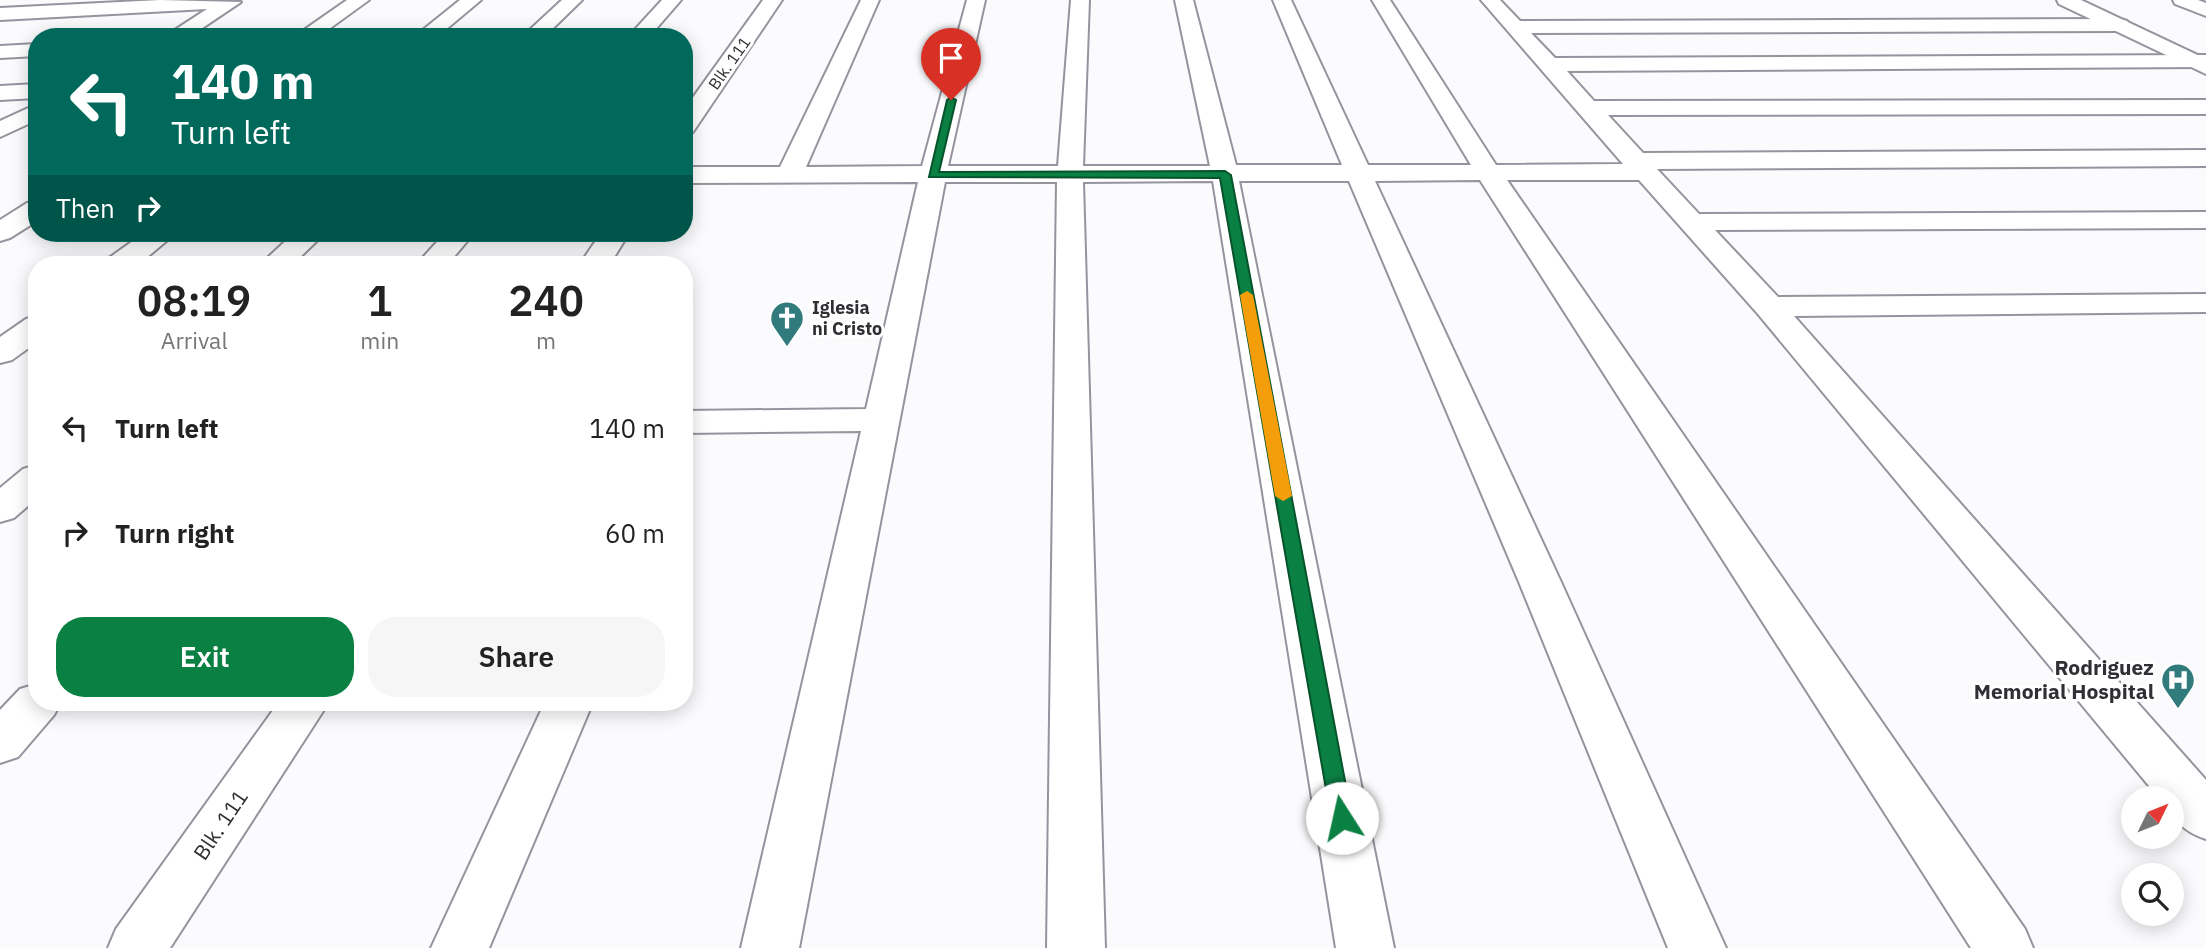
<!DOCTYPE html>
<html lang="en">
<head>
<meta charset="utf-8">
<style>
  :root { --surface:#fff; --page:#f6f6f6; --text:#222; --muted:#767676; --accent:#0b8043 }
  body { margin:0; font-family:"IBM Plex Sans",sans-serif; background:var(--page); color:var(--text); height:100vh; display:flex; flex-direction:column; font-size:26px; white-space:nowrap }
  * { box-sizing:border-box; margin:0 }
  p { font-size:23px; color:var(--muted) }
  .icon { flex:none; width:38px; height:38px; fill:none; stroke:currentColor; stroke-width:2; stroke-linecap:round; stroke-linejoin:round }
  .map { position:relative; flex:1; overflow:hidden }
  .details { position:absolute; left:28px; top:256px; width:665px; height:455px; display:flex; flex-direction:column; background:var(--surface); border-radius:28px; box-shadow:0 4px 18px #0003 }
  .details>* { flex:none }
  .guide { position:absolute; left:28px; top:28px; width:665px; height:214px; border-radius:28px; box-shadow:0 4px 18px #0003; background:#00695c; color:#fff; overflow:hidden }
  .needle { width:46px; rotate:47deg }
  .controls { position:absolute; left:2121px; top:786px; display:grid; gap:14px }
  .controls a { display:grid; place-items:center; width:63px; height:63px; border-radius:50%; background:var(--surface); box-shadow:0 4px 18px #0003; font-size:35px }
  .pin { position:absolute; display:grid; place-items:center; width:60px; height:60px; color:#fff; margin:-72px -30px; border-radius:50% 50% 50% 0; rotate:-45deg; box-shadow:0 0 7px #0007 }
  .pin .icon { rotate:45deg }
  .me { position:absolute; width:77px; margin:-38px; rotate:350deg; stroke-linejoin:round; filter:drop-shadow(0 0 5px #0008) }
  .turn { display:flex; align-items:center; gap:24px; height:147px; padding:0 28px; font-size:32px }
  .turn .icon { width:91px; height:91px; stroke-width:2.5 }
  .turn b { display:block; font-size:49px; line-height:60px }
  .then { display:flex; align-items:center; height:66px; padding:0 28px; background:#0003; gap:14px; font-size:26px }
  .eta { display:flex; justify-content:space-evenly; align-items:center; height:119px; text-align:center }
  .eta b { font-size:42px; font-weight:600; line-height:49px }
  .button { display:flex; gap:14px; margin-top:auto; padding:14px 28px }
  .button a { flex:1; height:80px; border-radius:28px; background:var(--accent); color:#fff; font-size:28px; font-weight:600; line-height:80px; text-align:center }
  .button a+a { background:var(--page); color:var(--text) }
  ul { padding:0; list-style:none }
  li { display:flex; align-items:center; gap:21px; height:105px; padding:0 28px }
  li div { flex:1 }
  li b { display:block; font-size:26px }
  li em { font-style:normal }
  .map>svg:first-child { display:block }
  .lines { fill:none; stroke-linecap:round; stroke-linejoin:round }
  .minor-casing { stroke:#95939e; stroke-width:4 }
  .tertiary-casing { stroke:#95939e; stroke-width:4 }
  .minor { fill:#fff; fill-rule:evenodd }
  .tertiary { fill:#fff; fill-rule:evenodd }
  .route { fill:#0b8043; stroke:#07532c; stroke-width:2 }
  .slow { fill:#f59e0b }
  .labels { text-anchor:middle; stroke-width:6; stroke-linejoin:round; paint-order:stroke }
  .far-street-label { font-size:16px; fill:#302f34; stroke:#fff }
  .poi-label { font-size:18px; font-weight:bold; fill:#302f34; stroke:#fff; text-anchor:start }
  .near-poi-label { font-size:21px; font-weight:bold; fill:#302f34; stroke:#fff; text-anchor:end }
  .near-street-label { font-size:21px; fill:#302f34; stroke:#fff }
</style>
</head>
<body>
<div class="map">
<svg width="2206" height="948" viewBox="0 0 2206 948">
  <rect width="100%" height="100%" fill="#fbfbfd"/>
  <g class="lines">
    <g class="minor-casing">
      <g id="minor">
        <path d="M 160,0 L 241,2 L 189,37 L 164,37 L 207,9 L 0,20 L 0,8 Z"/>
        <path d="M 460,0 L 481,0 L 437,37 L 414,37 Z"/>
        <path d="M 562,0 L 582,0 L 544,37 L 522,37 Z"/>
        <path d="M 662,0 L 681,0 L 649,37 L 628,37 Z"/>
        <path d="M 763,0 L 782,0 L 693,132 L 684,134 L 684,110 Z"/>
        <path d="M 861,0 L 879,0 L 806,167 L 922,166 L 967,0 L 985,0 L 948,166 L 1058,166 L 1071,0 L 1089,0 L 1083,166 L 1210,166 L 1175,0 L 1193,0 L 1236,165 L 1342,165 L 1273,0 L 1291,0 L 1368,165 L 1471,165 L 1372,0 L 1390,0 L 1496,165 L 1623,164 L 1481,0 L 1500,0 L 1520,21 L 2120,19 L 2127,21 L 2130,25 L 2127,29 L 2120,31 L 1531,33 L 1555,58 L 2206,55 L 2206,67 L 1567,71 L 1594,101 L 2206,100 L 2206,114 L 1608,115 L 1643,153 L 2206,150 L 2206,166 L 1657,169 L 1699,214 L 2206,212 L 2206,228 L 1715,230 L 1778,297 L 2206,294 L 2206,312 L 1794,316 L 2206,780 L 2206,839 C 2185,832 2172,822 2172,798 L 2159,798 L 1758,314 L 1639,180 L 1507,180 L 2025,929 L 2033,948 L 1971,948 L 1480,180 L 1375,181 L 1561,582 L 1726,948 L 1668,948 L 1519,582 L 1349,181 L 1239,181 L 1394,948 L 1336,948 L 1213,181 L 1083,182 L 1105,948 L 1047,948 L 1057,182 L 945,182 L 799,948 L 741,948 L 861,431 L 684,433 L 684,411 L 866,409 L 918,182 L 684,183 L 684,167 L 780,167 Z"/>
        <path d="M 2173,0 L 2198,0 L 2206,3 L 2206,16 L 2175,4 Z"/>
        <path d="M 37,44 L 37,56 L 0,58 L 0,46 Z"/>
        <path d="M 37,84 L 37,98 L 0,100 L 0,86 Z"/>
        <path d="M 37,104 L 37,120 L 0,137 L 0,121 Z"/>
        <path d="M 144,233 L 176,233 L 139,264 L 105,264 L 109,258 Z"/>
        <path d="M 294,233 L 325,233 L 293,264 L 261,264 Z"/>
        <path d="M 445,233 L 474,233 L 448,264 L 417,264 Z"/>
        <path d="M 601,233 L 629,233 L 610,264 L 580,264 Z"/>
        <path d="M 37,316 L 37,342 L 12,360 L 0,363 L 0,337 L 26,319 Z"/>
        <path d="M 37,465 L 37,498 L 14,518 L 0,522 L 0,488 L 23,469 Z"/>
        <path d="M 37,684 L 37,702 L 61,702 L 54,715 L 18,757 L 0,763 L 0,710 L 20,689 Z"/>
        <path d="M 279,702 L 329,702 L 170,948 L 108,948 L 116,929 Z"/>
        <path d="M 545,702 L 593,702 L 489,948 L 431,948 Z"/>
      </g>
    </g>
    <g class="tertiary-casing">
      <g id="tertiary">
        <path d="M 347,0 L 369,0 L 318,37 L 294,37 Z"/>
        <path d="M 2057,0 L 2081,0 L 2206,59 L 2206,74 L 2059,4 Z"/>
        <path d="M 37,201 L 37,221 L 10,238 L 0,241 L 0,220 L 27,203 Z"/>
      </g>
    </g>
    <use href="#minor" class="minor"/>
    <use href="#tertiary" class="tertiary"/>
  </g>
  <path class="route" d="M 951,97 L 956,100 L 939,172 L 1225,171 L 1231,175 L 1352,818 L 1349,824 L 1342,827 L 1334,824 L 1331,818 L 1220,178 L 929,177 L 947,100 Z"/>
  <path class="slow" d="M 1247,291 L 1253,295 L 1292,496 L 1283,501 L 1275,496 L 1240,295 Z"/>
  <defs>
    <g id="church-pin" transform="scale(1.75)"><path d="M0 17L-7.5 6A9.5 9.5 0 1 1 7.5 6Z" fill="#327b7c" stroke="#fff"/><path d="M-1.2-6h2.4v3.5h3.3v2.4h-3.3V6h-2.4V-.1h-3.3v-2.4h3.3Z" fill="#fff"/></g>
    <g id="hospital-pin" transform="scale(1.75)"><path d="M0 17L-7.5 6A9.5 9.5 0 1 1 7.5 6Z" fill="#327b7c" stroke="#fff"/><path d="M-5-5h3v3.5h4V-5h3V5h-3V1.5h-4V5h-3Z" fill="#fff"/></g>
  </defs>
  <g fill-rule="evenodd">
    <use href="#church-pin" x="787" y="318"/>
    <use href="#hospital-pin" x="2178" y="680"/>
  </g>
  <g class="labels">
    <g class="far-street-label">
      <text transform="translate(729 63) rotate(-55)" y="6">Blk. 111</text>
    </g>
    <g class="poi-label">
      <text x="812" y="314">Iglesia<tspan x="812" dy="21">ni Cristo</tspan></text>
    </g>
    <g class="near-poi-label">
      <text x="2154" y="675">Rodriguez<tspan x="2154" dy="24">Memorial Hospital</tspan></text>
    </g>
    <g class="near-street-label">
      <text transform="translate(221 825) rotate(-56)" y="7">Blk. 111</text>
    </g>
  </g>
</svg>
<div class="controls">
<a><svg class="needle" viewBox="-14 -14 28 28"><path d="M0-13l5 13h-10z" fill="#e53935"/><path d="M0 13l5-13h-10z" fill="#767676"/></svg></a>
<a><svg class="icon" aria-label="search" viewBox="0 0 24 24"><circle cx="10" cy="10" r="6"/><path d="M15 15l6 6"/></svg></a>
</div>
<div class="pin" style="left:951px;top:100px;background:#d93025"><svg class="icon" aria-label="arrive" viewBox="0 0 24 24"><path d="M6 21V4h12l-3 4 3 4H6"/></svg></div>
<svg class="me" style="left:1342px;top:818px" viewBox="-20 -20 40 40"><circle r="19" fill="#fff"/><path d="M0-13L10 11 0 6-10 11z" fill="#0b8043"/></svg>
<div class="guide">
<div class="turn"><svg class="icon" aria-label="left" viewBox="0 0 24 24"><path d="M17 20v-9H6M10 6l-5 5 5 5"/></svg><div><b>140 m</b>Turn left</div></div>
<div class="then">Then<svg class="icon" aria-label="right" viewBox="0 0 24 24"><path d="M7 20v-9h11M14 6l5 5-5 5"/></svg></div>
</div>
<section class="details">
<div class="eta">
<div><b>08:19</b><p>Arrival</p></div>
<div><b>1</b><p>min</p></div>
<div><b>240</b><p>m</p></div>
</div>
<ul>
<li><svg class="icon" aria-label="left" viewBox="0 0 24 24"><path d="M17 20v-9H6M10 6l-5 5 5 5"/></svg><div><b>Turn left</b></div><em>140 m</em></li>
<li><svg class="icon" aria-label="right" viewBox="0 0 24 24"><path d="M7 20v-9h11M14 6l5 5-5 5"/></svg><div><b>Turn right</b></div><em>60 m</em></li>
</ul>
<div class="button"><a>Exit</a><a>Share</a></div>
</section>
</div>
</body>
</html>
